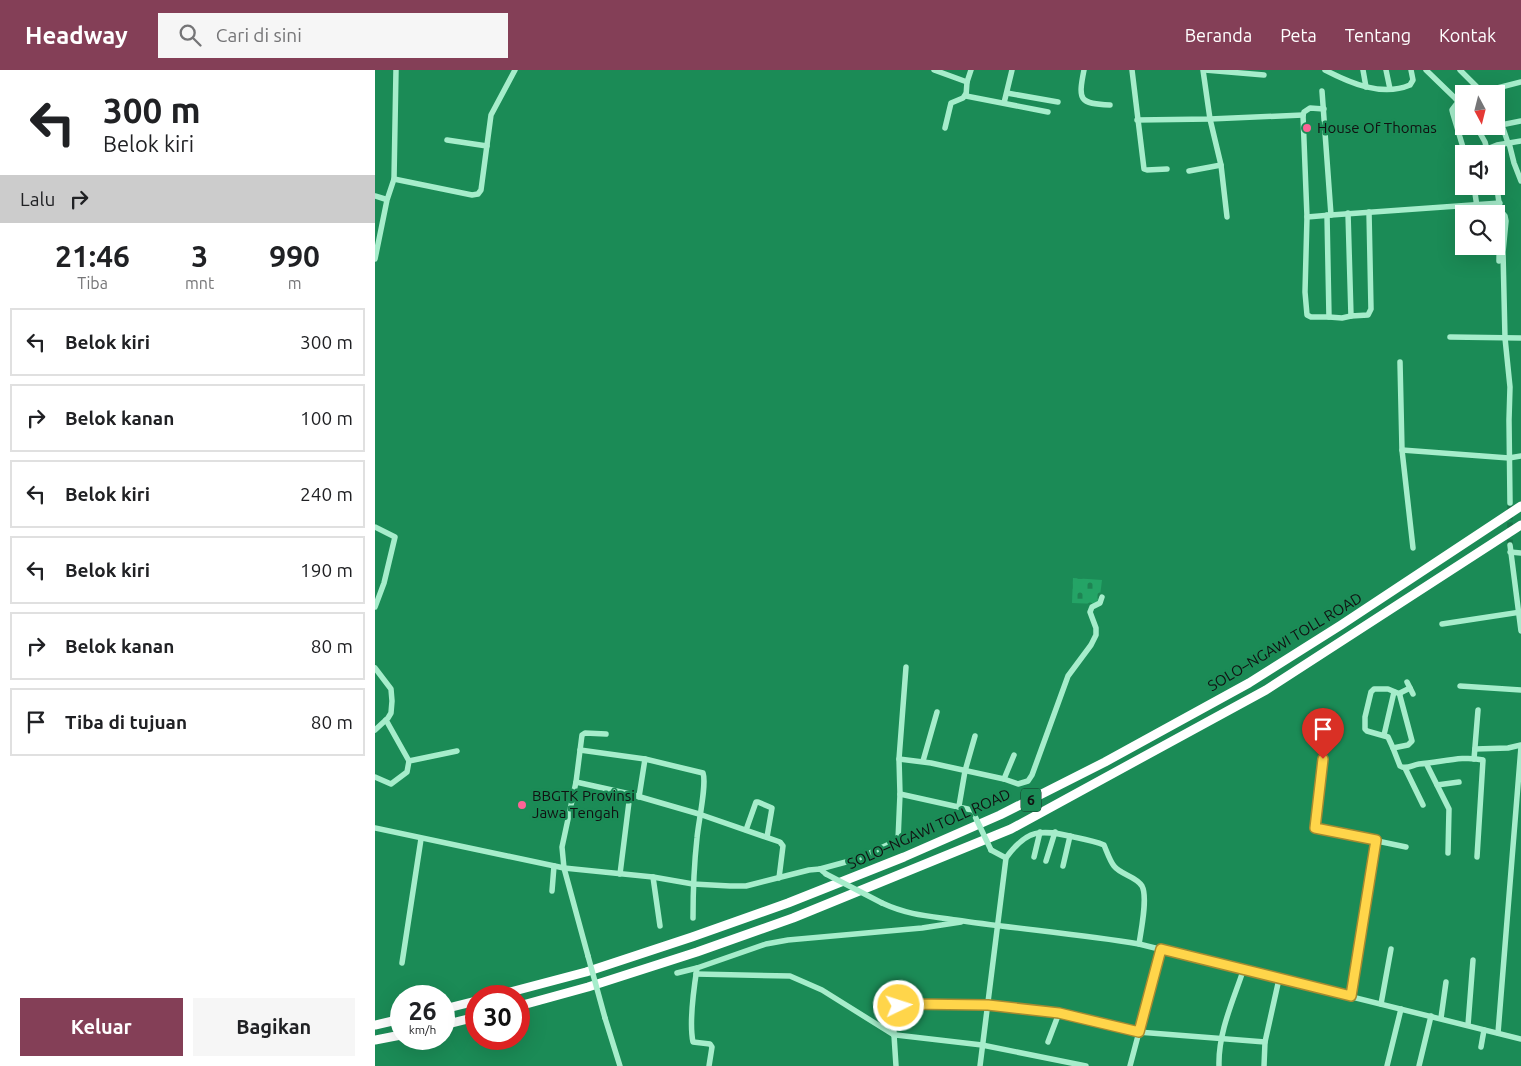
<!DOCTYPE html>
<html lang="id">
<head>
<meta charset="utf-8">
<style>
  :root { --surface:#fff; --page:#f6f6f6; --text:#202124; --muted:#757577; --line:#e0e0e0; --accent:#843f57 }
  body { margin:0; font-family:Ubuntu,sans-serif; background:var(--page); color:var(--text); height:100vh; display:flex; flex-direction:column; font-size:19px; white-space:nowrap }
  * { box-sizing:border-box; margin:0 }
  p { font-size:16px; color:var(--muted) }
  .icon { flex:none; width:28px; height:28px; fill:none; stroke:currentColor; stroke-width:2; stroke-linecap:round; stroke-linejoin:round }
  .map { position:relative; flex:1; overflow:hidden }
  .side { display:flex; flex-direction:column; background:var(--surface); width:375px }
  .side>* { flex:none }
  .hud { background:#fff; color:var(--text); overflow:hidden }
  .needle { width:32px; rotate:173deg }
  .tools { position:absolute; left:1080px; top:15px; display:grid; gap:10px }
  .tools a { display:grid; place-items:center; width:50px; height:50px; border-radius:0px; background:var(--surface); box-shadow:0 5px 20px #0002; font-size:25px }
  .speed { position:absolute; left:15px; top:915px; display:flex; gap:10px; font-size:25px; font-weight:700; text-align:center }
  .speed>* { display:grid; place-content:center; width:65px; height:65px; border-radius:50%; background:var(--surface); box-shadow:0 5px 20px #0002; line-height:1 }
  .speed small { font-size:12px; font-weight:400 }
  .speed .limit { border:8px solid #d22; background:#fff; color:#111 }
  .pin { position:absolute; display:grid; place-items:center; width:42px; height:42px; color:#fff; margin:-51px -21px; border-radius:50% 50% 50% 0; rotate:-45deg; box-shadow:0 0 5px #0007 }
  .pin .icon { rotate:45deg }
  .me { position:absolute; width:55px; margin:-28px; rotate:86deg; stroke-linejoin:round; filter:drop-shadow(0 0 4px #0008) }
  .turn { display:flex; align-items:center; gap:18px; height:105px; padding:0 20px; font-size:22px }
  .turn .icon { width:65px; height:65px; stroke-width:2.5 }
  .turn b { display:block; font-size:35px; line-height:42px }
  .then { display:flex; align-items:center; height:48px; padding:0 20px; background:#0003; gap:10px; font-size:19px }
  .eta { display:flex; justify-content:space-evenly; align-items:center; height:85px; text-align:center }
  .eta b { font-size:30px; font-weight:600; line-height:35px }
  .cta { display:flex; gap:10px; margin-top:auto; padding:10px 20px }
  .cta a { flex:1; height:58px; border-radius:0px; background:var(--accent); color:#fff; font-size:20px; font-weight:600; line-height:58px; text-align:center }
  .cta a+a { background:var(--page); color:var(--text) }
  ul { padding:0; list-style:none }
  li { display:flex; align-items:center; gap:15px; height:68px; margin:0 10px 8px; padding:0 10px; border:2px solid var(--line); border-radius:0px }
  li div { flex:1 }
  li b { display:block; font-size:19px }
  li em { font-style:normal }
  header { display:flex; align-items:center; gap:30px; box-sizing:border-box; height:70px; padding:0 25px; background:var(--accent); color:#fff }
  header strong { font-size:24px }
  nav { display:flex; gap:28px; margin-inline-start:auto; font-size:18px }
  .search { width:350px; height:45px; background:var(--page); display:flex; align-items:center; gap:12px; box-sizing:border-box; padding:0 18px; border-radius:0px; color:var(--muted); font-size:19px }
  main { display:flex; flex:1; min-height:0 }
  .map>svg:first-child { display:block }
  .cemetery { fill:url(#cemetery-stones) }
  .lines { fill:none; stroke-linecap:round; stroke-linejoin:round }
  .minor-tunnel { stroke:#197348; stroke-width:5.5; stroke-dasharray:5.5 3; stroke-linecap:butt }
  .minor { stroke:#a6edcb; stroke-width:5.5 }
  .highway { stroke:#fff; stroke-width:9 }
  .minor-bridge { stroke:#a6edcb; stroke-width:5.5 }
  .route-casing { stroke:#a68a30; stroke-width:12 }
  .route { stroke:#ffd54a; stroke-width:9 }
  .poi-dot { fill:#fe6396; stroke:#1b8b56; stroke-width:2 }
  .labels { text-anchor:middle; stroke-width:5; stroke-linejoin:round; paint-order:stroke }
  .shield { fill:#1b8b56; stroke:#143626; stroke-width:1 }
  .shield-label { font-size:14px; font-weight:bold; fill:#111 }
  .poi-label { font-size:15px; fill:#111; stroke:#1b8b56; text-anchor:start }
  .street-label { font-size:15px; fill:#111; stroke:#1b8b56 }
</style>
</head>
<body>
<header>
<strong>Headway</strong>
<div class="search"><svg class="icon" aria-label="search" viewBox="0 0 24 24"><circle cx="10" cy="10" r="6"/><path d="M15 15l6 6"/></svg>Cari di sini</div>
<nav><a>Beranda</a><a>Peta</a><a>Tentang</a><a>Kontak</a></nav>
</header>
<main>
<section class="side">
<div class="hud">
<div class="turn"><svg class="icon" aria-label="left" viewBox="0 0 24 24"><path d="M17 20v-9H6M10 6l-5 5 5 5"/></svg><div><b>300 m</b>Belok kiri</div></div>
<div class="then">Lalu<svg class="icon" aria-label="right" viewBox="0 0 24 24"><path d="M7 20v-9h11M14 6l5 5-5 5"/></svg></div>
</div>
<div class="eta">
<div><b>21:46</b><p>Tiba</p></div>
<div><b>3</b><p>mnt</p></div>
<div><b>990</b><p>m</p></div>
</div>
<ul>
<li><svg class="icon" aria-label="left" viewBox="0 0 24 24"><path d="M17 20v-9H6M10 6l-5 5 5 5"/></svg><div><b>Belok kiri</b></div><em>300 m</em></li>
<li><svg class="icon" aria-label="right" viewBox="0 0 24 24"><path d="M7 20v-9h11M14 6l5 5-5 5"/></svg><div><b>Belok kanan</b></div><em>100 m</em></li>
<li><svg class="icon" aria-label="left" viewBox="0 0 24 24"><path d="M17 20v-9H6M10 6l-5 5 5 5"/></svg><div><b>Belok kiri</b></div><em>240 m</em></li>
<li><svg class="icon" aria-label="left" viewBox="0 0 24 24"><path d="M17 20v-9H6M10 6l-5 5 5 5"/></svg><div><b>Belok kiri</b></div><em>190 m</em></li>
<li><svg class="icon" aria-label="right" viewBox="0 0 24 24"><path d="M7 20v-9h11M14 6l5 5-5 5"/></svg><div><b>Belok kanan</b></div><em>80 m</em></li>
<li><svg class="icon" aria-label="arrive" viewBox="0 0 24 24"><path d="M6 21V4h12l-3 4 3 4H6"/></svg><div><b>Tiba di tujuan</b></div><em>80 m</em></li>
</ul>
<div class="cta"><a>Keluar</a><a>Bagikan</a></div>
</section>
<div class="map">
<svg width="1146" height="996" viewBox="0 0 1146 996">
  <defs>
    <pattern id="cemetery-stones" width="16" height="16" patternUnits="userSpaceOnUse" patternTransform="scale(1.25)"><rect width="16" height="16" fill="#24a466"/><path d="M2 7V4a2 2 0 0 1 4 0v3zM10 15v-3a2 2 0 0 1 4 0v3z" fill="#1e8453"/></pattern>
  </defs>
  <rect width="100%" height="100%" fill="#1b8b56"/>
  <path class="cemetery" d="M 698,508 L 727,510 L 724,534 L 697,533 Z"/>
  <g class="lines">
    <path class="minor-tunnel" d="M 1135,475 L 1135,433"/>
    <g class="minor">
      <path d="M 559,0 L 592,12"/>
      <path d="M 596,0 L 592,12 L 591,26 L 673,42"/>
      <path d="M 709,0 C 703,30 704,34 735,35"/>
      <path d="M 757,0 L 769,99 L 772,100 L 792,99"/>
      <path d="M 828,0 L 835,49 L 846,95 L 852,147"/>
      <path d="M 830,0 L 889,5"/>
      <path d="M 950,0 C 975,13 1007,27 1035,15 L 1038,10 L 1036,0"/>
      <path d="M 988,0 L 991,17"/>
      <path d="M 1011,0 L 1015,19"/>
      <path d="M 1051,0 L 1081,29 L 1089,39"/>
      <path d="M 1085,0 L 1107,22"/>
      <path d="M 632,23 L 683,32"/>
      <path d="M 1099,24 L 1146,12"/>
      <path d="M 1081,29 L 1089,27"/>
      <path d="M 1083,32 L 1077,40 L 1078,44 L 1090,84"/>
      <path d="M 629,33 L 637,0"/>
      <path d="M 1122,40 L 1133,73"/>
      <path d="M 928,45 L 932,147 L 930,222 L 932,245 L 936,247 L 954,247 L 952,145"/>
      <path d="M 928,45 L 929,42 L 935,38 L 949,39"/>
      <path d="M 762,50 L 835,49 L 928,45"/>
      <path d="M 1101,56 L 1110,72 L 1113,84"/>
      <path d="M 1121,56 L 1146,51"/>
      <path d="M 570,58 L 576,33 L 588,28 L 590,25"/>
      <path d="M 1103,59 L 1119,56"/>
      <path d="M 72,70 L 112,76"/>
      <path d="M 1134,73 L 1139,93 L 1146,111"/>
      <path d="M 1112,79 L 1122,75 L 1146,71"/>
      <path d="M 814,101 L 846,95"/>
      <path d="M 19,109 L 97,125 L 103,124 L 106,120 L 116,45 L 140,0"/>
      <path d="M 1121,111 L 1125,140 L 1130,146 L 1131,151 L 1128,182 L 1130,268 L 1135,317 L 1134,350 L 1135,433"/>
      <path d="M 1099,116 L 1103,144"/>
      <path d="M 0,126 L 10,129"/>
      <path d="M 973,143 L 976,246 L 993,245 L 996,239 L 994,142"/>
      <path d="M 956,145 L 1125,133"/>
      <path d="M 932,147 L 956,145 L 947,21"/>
      <path d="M 1105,176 L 1105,177"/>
      <path d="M 0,189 L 12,130 L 19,109 L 21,0"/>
      <path d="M 1124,191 L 1125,140"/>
      <path d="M 954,247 L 967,248 L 976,246"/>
      <path d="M 1075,267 L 1146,268"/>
      <path d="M 1025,292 L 1027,380 L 1038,478"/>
      <path d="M 1027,380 L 1134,388 L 1146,386"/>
      <path d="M 0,457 L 20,467 L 9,513 L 0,537"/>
      <path d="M 1135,475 L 1146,561"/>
      <path d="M 1135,482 L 1146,483"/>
      <path d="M 1067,554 L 1146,542"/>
      <path d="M 0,598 L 16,619 L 17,631 L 16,643 L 13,648 L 0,660"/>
      <path d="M 1032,612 L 1038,624"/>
      <path d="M 1085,616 L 1146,620"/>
      <path d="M 1035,618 L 1025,623 L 1025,626 L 1037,671 L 1033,675 L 1018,678 L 1025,696 C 1031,700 1037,695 1044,694 C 1064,693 1088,685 1108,690 L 1102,787"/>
      <path d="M 11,650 L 34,691"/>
      <path d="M 939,655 C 948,659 950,662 950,672 L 940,758 L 1031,777"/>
      <path d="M 1009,665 L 1019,622"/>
      <path d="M 1018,678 L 1013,667 L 992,661 L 990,659 L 990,647 L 996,622 L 999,619 L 1013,619 L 1025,624"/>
      <path d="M 1100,679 L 1133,678 L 1146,675"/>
      <path d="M 205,680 L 270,689 L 328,703 C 332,714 323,754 322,768 C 319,795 318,821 318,848"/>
      <path d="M 524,689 L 556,693 L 629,709 L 643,714 L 653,711 L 657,705 L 693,606 L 716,575 L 721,565 L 721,558 L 715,542 L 717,537 L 725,533 L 727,527"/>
      <path d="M 1099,689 L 1103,640"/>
      <path d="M 548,691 L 562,642"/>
      <path d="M 1052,695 L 1074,739 L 1073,783"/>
      <path d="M 1030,698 L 1048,735"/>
      <path d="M 0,707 L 16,714 L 32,702 L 34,691 L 82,681"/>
      <path d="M 629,709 L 639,685"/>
      <path d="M 201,712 L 255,724 L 324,744 L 405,772 L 408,776 L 404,808"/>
      <path d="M 1062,715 L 1084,712"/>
      <path d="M 525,724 L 597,740"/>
      <path d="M 264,727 L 270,689"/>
      <path d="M 584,736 L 590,701 L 600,666"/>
      <path d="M 0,758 L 189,798 L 278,807 L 318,814 L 355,816 L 371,816 L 434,800 L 445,799 L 451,804"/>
      <path d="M 371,760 L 381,732 L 383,732 L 397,738 L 392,767"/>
      <path d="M 616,780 L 631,788"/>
      <path d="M 659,787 L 665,762"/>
      <path d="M 671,791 L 680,762"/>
      <path d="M 688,796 L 695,766"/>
      <path d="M 445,799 L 482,789 L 523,770 L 525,724 L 524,689 L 531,597"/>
      <path d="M 245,804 L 255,724"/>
      <path d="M 278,807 L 285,856"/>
      <path d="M 177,821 L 179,796"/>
      <path d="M 507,833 C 533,845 553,846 581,850 C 642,859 704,864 764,874 L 1146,969"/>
      <path d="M 213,886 L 189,798 L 187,777 L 201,712 L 207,665 L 210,663 L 231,664"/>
      <path d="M 27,893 L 46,769"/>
      <path d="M 302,903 L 322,898"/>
      <path d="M 321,904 L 415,906 L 447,920 L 519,965"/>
      <path d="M 976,926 L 1001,770"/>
      <path d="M 1006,934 L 1016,879"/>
      <path d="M 230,948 L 245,996"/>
      <path d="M 1066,948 L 1071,912"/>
      <path d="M 1093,955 L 1098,890"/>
      <path d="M 1123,963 L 1146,677"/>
      <path d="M 519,965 C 519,954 516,939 529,935 L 613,935 L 684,943 L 763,962 L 890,972"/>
      <path d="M 673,972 L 684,943"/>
      <path d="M 1106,977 L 1109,960"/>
      <path d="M 334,996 L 337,977 L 335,974 L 318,972 C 314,953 319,917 322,898 L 391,874 L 413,870 L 547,858 L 586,852"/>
      <path d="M 521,996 L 519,965 L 521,965 L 607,975 L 711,996"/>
      <path d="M 605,996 L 631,788 C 652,759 665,759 699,767 C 709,769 720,771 729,775 C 732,782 735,791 739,796 C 746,805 761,806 767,816 C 773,827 766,861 764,874"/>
      <path d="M 755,996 L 786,879"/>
      <path d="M 844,996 C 843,963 858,931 868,901"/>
      <path d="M 889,996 L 890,972 L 904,909"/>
      <path d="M 1012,996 L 1026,939"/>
      <path d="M 1044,996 L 1056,946"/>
    </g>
    <g class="highway">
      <path d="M 120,926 L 211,902 L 317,867 L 413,833 L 529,787 L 625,745 L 730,692 L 874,613 L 966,555 L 1146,436"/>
      <path d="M 144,936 L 213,917 L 322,882 L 418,848 L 636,759 L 891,620 L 1146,455"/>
      <path d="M 69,939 L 101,931"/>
      <path d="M 0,955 L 26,949"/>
      <path d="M 69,955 L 101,947"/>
      <path d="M 0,970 L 26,965"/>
    </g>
    <g class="minor-bridge">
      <path d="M 597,740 L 616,780"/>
      <path d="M 451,804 L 507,833"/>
      <path d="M 213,886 L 230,948"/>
    </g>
  </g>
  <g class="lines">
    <g class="route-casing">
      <path id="route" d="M 524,936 L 535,934 L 613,935 L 684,943 L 764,962 L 786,879 L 976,926 L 1001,770 L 940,758 L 948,689"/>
    </g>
    <use href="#route" class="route"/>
  </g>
  <g class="poi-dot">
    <circle cx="932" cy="58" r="5"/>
    <circle cx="147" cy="735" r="5"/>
  </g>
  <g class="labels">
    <rect class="shield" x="646" y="718.5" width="20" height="23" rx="4"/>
    <g class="shield-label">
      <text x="656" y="735">6</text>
    </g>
    <g class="poi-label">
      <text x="942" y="63">House Of Thomas</text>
      <text x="157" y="731">BBGTK Provinsi<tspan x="157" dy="17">Jawa Tengah</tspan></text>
    </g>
    <g class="street-label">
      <text transform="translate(910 572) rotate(-31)" y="5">SOLO–NGAWI TOLL ROAD</text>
      <text transform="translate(554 759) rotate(-24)" y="5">SOLO–NGAWI TOLL ROAD</text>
    </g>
  </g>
</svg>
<div class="tools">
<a><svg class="needle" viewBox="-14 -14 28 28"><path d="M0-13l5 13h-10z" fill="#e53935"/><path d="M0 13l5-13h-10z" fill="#757577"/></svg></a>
<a><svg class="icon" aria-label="sound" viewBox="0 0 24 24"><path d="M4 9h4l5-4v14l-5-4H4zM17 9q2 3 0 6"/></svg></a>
<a><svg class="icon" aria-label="search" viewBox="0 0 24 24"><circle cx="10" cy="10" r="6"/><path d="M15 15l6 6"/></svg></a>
</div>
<div class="speed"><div>26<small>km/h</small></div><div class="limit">30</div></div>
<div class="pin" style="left:948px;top:689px;background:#d93025"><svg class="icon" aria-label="arrive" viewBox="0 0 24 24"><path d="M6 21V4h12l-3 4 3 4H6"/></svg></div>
<svg class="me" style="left:524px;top:936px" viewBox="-20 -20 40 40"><circle r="17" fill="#ffd54a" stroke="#fff" stroke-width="3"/><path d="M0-11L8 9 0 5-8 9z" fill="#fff"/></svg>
</div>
</main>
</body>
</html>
